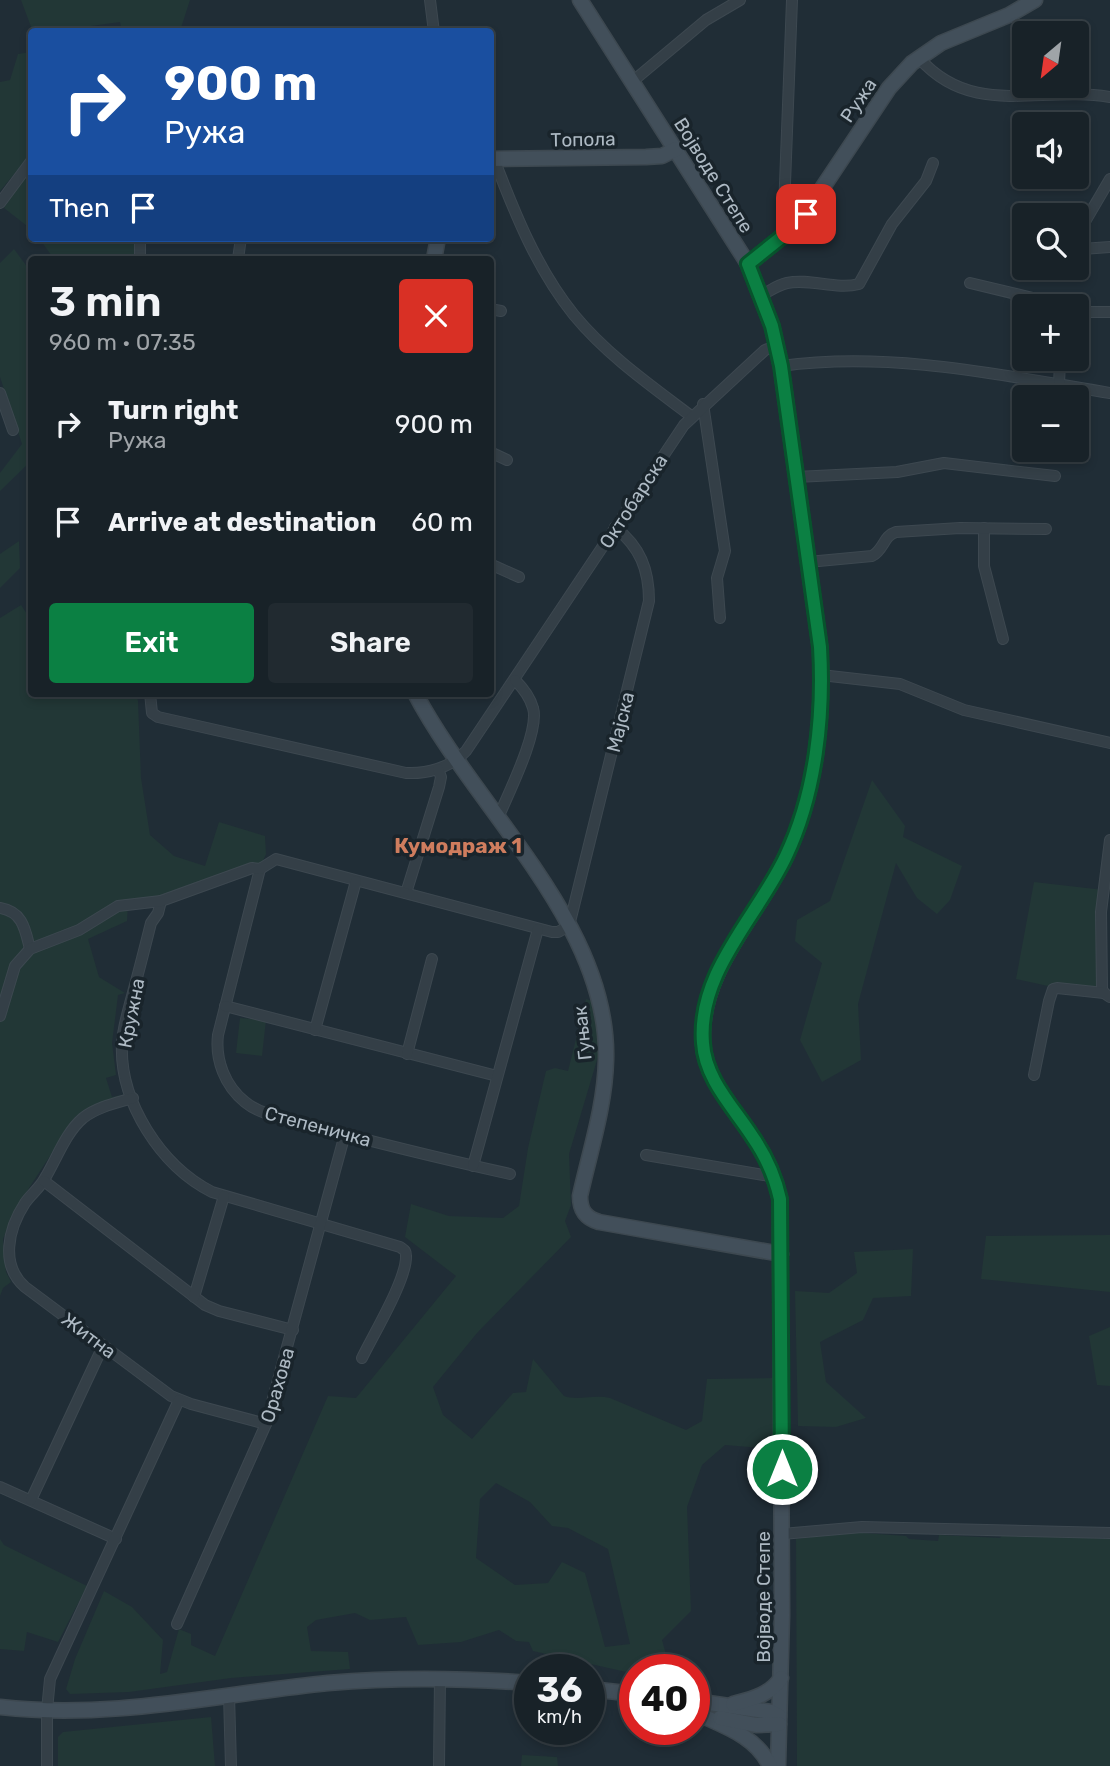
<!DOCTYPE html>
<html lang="en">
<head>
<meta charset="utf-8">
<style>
  :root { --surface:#182228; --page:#212a30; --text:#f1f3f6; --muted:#9fa4a8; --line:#363f45; --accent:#0b8043 }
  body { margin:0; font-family:Rubik,sans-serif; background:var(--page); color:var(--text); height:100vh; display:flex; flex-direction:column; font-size:26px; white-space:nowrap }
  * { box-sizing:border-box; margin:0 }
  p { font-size:23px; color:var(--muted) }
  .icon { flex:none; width:38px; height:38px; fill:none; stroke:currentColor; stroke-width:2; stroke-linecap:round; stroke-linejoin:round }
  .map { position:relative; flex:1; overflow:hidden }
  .details { position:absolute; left:28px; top:256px; width:466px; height:441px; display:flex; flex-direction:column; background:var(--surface); border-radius:7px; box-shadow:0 4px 10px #0003,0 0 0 2px var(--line) }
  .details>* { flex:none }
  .banner { position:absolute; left:28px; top:28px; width:466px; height:214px; border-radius:7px; box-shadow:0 4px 10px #0003,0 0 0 2px var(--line); background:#1a4fa0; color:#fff; overflow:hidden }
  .needle { width:46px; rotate:209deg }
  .controls { position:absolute; left:1012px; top:21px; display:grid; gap:14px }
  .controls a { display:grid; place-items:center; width:77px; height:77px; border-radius:7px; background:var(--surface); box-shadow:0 4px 10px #0003,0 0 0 2px var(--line); font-size:35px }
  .speed { position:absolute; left:514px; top:1654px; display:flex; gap:14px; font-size:35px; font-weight:700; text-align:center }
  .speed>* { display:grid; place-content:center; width:91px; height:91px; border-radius:50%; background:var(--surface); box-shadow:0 4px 10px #0003,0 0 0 2px var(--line); line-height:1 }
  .speed small { font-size:18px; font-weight:400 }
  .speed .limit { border:10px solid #d22; background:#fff; color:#111 }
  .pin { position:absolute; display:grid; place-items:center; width:60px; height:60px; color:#fff; margin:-30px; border-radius:14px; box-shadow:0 4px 10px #0006 }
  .me { position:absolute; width:77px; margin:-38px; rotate:0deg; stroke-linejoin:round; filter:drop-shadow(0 0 5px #0008) }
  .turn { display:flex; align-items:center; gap:24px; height:147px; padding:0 21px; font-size:32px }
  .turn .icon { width:91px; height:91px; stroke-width:2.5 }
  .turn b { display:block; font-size:49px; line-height:60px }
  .then { display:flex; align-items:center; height:66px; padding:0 21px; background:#0003; gap:14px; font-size:26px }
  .round { display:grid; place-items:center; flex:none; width:74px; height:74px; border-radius:7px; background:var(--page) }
  .head { display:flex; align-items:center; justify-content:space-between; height:119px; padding:0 21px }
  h1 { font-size:42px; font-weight:600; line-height:52px }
  .primary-button { display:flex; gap:14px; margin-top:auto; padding:14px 21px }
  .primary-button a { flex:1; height:80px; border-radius:7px; background:var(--accent); color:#fff; font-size:28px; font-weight:600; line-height:80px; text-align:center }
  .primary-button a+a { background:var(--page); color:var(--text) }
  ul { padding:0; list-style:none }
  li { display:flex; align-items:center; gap:21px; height:98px; padding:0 21px }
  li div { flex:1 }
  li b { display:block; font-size:26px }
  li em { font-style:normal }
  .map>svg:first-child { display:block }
  .green { fill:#223736; fill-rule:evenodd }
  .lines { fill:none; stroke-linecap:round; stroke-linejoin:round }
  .street-casing { stroke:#3d4850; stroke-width:12 }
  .secondary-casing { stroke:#3d4850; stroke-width:17 }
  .street { stroke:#343f47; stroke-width:10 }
  .secondary { stroke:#424f5a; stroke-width:14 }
  .route-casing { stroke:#07532c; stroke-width:18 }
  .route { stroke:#0b8043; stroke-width:12 }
  .labels { text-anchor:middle; stroke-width:7; stroke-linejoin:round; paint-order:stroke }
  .street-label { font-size:19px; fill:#aebac4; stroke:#19242b }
  .neighbourhood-label { font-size:21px; font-weight:bold; fill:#cf7d5e; stroke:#19242b }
</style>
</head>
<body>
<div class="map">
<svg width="1110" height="1766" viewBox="0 0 1110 1766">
  <rect width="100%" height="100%" fill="#202d36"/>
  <g class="green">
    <path d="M 21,0 L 190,0 L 180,31 L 122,31 L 120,22 L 55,31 L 33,32 Z"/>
    <path d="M 31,52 L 31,154 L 0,191 L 0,82 L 10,80 L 18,54 Z"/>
    <path d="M 31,166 L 31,229 L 4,208 Z"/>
    <path d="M 39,238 L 137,238 L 138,259 L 54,259 Z"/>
    <path d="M 14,249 L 31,272 L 31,461 L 0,491 L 0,473 L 22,444 L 0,377 L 0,263 Z"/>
    <path d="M 19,541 L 20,568 L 0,588 L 0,554 Z"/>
    <path d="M 21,605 L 31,620 L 32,693 L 136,693 L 138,701 L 141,778 L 150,835 L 174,856 L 205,866 L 219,822 L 265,836 L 266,854 L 262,863 L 176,897 L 128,904 L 127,921 L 88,939 L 99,977 L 125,993 L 118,995 L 112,1043 L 116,1075 L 106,1078 L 112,1097 L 121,1095 L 122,1099 L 98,1103 L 76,1116 L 16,1208 L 3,1239 L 6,1272 L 11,1282 L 3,1288 L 0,1296 L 0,618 Z"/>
    <path d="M 872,780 L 905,826 L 903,837 L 962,866 L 950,900 L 937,914 L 917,898 L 896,863 L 858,1004 L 861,1060 L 822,1082 L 800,1040 L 822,963 L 795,941 L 797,920 L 830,901 Z"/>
    <path d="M 1034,882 L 1104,890 L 1102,989 L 1057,988 L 1016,979 Z"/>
    <path d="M 586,999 L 595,1002 L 600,1050 L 569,1154 L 571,1205 L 565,1221 L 571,1237 L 477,1333 L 433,1387 L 443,1415 L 472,1439 L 513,1393 L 526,1392 L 533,1359 L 564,1396 C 578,1401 595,1394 610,1398 L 686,1430 L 702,1421 L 707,1379 L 773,1378 L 773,1449 L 725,1445 L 702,1465 L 687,1507 L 691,1611 L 662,1640 L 670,1669 L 635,1670 L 635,1674 L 533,1651 L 529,1642 L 516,1641 L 499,1630 L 461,1642 L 418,1645 L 406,1617 L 370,1620 L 355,1613 L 316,1620 L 307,1627 L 311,1651 L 348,1652 L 350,1669 L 231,1678 L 129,1692 L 70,1694 L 66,1689 L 75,1659 L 104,1591 L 132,1607 L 163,1640 L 160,1674 L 167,1672 L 179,1629 L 191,1634 L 191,1645 L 215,1656 L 328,1396 L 356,1398 L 456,1276 L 405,1237 L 411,1204 L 449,1216 L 503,1218 L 519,1206 L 528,1148 L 546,1071 L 555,1068 L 568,1071 ZM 496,1483 L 530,1502 L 552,1526 L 568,1528 L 608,1549 L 630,1644 L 605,1647 L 585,1573 L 562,1562 L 548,1583 L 515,1585 L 476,1558 L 480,1499 Z"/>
    <path d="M 240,1018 L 266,1020 L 262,1056 L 236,1053 Z"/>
    <path d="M 1110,1235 L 1110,1292 L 981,1279 L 986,1236 Z"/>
    <path d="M 913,1249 L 911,1296 L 873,1298 L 863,1320 L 820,1342 L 826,1382 L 866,1418 L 836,1427 L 798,1426 L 795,1291 L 829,1293 L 857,1273 L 854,1252 Z"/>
    <path d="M 1110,1327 L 1110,1386 L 1097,1385 L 1089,1336 Z"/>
    <path d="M 848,1532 L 906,1536 L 909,1539 L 938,1541 L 939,1535 L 1000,1538 L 1003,1533 L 1110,1539 L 1110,1766 L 797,1766 L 796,1539 Z"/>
    <path d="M 0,1539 L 4,1545 L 87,1586 L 58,1642 L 27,1632 L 24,1651 L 0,1649 Z"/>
    <path d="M 211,1717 L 215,1766 L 58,1766 L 58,1737 L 63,1732 Z"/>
    <path d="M 522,1755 L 557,1757 L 558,1766 L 521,1766 Z"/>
  </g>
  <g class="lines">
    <g class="street-casing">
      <g id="street">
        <path d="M 430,0 L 434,32"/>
        <path d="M 919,58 C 973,119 1040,85 1110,97"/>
        <path d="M 633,81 L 706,20 L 740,0"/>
        <path d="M 494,159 C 515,214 537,269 574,315 C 607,355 650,385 691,416"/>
        <path d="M 0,203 L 32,160"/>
        <path d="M 783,236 L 792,0"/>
        <path d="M 1076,237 L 1110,179"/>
        <path d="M 140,238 L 140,259"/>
        <path d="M 1076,245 L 1082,249 L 1110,247"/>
        <path d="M 238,259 L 241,238"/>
        <path d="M 970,283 L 1037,299 L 1053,306"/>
        <path d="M 762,295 C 770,291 777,285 787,283 C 810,278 836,290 859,284 L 892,224 L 926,181 L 933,163"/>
        <path d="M 490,309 L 501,311"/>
        <path d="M 1076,312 L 1110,312"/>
        <path d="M 781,366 C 891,351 1001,375 1110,393"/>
        <path d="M 1059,385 L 1060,359"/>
        <path d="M 0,393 L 13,430"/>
        <path d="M 703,404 L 725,551 L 717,578 L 720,618"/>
        <path d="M 490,452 L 507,460"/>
        <path d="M 796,477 L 897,472 L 944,463 L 1055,476"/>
        <path d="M 984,528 L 984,566 L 1003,639"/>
        <path d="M 808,562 L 872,556 C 884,550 883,536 896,532 L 960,528 L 1046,529"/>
        <path d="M 490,564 L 519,577"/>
        <path d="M 821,675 L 900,684 L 964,710 L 1110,743"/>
        <path d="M 150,693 L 152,713 L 158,717 L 406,773 C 427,774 450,768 466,751 L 684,425 L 765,350 L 777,345"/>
        <path d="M 498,818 C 508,794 540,731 533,708 C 530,697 523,688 515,680"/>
        <path d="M 260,869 L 218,1035 C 215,1060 225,1086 245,1102 C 262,1116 289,1119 311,1125 C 376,1143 443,1159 510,1174"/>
        <path d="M 406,893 L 439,787 L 441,777 L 438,769"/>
        <path d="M 161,901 L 158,913 L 151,923 C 145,947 139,971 132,996 C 128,1011 123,1027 122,1043 C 119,1102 161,1166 212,1192 L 400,1247 C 404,1250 406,1250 406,1256 C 407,1279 373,1335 362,1358"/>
        <path d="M 0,908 C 23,912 25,929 30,949"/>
        <path d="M 1104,993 L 1102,989 L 1101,912 L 1110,840"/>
        <path d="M 225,1006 L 497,1076"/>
        <path d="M 0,1016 L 15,966 L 30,949 L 79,930 L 118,906 L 161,901 L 252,868 L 260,869 L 276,859 L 552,932 L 558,932 L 569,926 L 649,601 C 649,569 640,547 615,527"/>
        <path d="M 315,1030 L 356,881"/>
        <path d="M 407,1054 L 432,959"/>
        <path d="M 1034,1075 L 1049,1001 L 1053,989 L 1057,988 L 1104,993 L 1110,997"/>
        <path d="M 133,1098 C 116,1103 97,1107 83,1118 C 66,1132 56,1160 45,1178 C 40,1188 31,1194 25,1203 C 8,1229 0,1265 25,1287 L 171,1396 L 191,1404 L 266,1424"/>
        <path d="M 646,1155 L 775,1177"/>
        <path d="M 473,1166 L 538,929"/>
        <path d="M 44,1181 L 205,1305 L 219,1311 L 293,1330"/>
        <path d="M 194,1297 L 224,1196"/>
        <path d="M 0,1487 L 116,1539"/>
        <path d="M 31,1500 L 103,1346"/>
        <path d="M 782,1534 L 862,1527 L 1110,1533"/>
        <path d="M 177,1624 L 266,1424 L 345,1134"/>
        <path d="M 229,1695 L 231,1766"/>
        <path d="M 47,1766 L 47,1710 L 50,1679 L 179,1400"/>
        <path d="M 439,1766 L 440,1678"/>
      </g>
    </g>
    <g class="secondary-casing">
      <g id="secondary">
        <path d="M 580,0 L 748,264 L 772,326 L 781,366 L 820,647 C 824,716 816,793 786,856 C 758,916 698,972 703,1043 C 705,1079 734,1108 752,1136 C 766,1156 775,1176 780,1199 L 782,1615 L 778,1766"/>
        <path d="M 490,159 L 646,157 L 662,156 L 676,149"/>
        <path d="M 434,259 L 438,238"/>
        <path d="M 748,264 L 783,236 L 803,217 L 889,88 L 912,63 L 941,43 L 1009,15 L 1035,0"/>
        <path d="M 415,693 C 475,808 610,924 606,1060 C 605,1106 590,1151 580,1196 C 580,1210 585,1218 599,1222 L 781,1254"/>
        <path d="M 590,1689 L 635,1694"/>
        <path d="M 695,1701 L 771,1712 L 779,1716"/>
        <path d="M 733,1704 C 752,1699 770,1695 781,1678"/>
        <path d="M 0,1707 C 111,1720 219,1694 328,1683 C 396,1677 463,1678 530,1683"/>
        <path d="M 696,1713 C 724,1726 756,1736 770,1766"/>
        <path d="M 720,1718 L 756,1725 L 779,1724"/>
      </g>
    </g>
    <use href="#street" class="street"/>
    <use href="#secondary" class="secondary"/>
  </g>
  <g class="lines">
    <g class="route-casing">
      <path id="route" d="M 782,1469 L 780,1199 C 775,1176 766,1156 752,1136 C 734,1108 705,1079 703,1043 C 697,972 758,916 786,856 C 816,793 824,716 820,647 L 781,366 L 772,326 L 748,264 L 783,236 L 806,214"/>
    </g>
    <use href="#route" class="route"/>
  </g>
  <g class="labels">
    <g class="street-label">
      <text transform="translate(858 100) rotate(-56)" y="7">Ружа</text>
      <text transform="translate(583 139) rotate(-1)" y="7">Топола</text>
      <text transform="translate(714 175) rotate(58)" y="7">Војводе Степе</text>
      <text transform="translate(633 501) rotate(-57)" y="7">Октобарска</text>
      <text transform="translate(620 722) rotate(-76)" y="7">Мајска</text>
      <text transform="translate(131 1013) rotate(-79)" y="7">Кружна</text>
      <text transform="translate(582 1033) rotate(-96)" y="7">Гуњак</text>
      <text transform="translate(318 1126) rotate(15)" y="7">Степеничка</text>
      <text transform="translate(89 1335) rotate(37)" y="7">Житна</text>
      <text transform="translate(277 1385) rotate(-74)" y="7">Орахова</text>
      <text transform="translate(763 1597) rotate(-90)" y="7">Војводе Степе</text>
    </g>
    <g class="neighbourhood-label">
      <text x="458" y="853">Кумодраж 1</text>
    </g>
  </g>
</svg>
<div class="controls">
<a><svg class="needle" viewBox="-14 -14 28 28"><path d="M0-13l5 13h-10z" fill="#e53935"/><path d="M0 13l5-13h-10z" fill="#9fa4a8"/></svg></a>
<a><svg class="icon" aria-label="sound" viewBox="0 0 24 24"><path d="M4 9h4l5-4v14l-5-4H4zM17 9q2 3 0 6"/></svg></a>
<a><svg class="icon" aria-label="search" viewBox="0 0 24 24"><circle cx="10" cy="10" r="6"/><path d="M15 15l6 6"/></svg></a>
<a>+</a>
<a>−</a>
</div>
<div class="speed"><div>36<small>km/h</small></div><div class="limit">40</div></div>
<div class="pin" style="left:806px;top:214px;background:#d93025"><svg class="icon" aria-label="arrive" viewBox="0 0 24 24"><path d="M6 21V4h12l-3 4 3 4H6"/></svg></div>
<svg class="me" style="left:782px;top:1469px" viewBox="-20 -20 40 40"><circle r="17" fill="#0b8043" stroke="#fff" stroke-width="3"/><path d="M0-11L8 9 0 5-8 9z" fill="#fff"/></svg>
<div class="banner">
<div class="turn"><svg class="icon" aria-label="right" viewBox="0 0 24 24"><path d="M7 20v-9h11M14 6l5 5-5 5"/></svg><div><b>900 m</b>Ружа</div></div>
<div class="then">Then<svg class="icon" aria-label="arrive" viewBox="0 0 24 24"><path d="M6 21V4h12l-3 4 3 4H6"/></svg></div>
</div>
<section class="details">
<div class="head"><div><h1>3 min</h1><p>960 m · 07:35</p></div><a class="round" style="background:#d93025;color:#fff"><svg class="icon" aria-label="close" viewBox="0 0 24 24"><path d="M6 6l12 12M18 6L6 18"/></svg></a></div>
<ul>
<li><svg class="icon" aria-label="right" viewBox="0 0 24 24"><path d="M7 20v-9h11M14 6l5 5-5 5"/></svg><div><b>Turn right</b><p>Ружа</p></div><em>900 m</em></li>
<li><svg class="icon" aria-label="arrive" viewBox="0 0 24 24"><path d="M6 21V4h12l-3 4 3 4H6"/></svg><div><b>Arrive at destination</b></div><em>60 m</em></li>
</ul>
<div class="primary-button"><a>Exit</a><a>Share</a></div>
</section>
</div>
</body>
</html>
